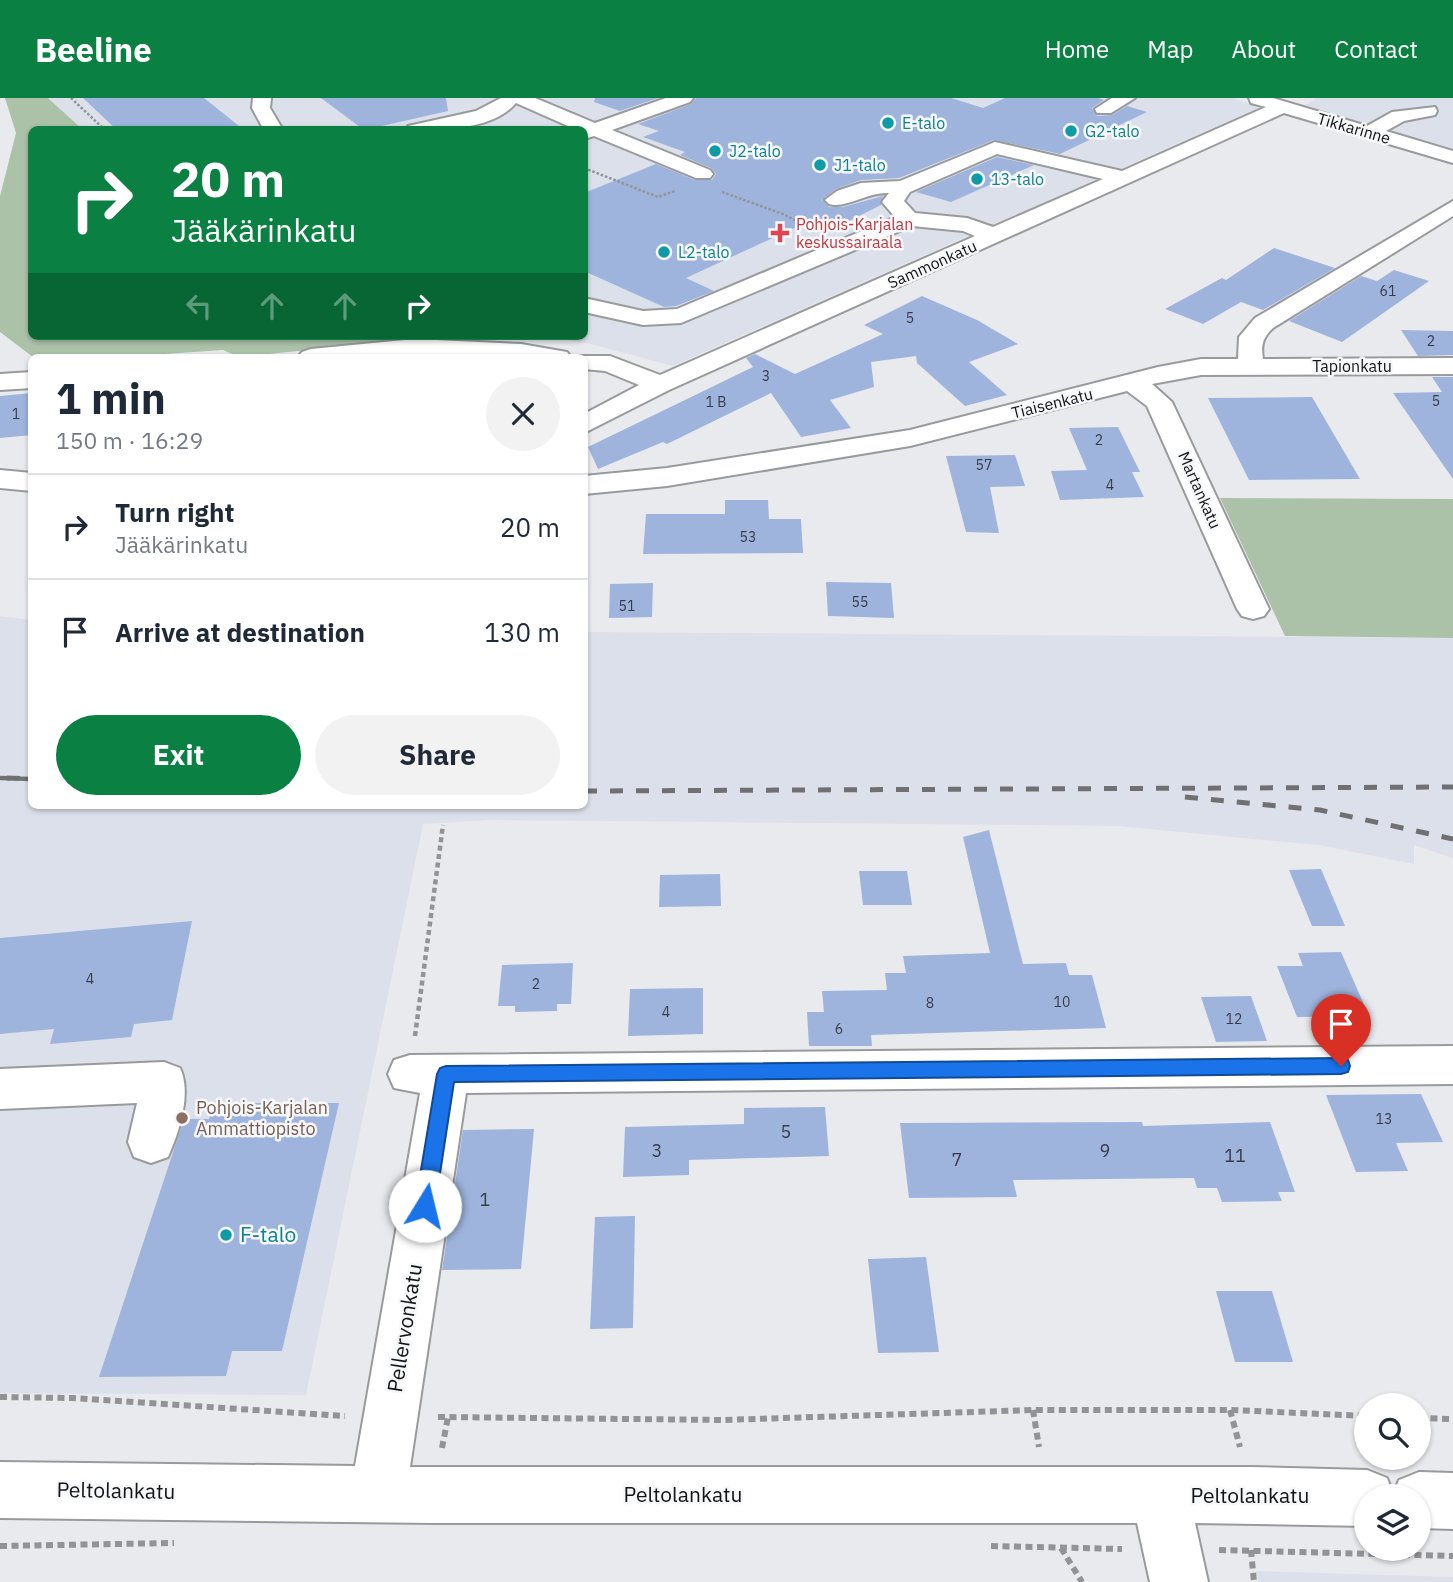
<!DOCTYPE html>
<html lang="en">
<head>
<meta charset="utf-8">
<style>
  :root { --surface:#fff; --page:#f2f2f3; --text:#1f2937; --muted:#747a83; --line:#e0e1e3; --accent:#0b8043 }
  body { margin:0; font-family:"IBM Plex Sans",sans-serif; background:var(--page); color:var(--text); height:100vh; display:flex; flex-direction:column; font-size:26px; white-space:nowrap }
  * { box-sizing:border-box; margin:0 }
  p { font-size:23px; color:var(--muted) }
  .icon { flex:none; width:38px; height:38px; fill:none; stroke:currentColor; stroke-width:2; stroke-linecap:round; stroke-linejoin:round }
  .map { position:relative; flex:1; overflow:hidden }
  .drawer { position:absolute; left:28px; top:256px; width:560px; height:455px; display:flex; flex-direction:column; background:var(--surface); border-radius:10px; box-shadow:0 2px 5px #0004 }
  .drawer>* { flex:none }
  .banner { position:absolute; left:28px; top:28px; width:560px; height:214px; border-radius:10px; box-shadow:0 2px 5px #0004; background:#0b8043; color:#fff; overflow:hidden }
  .buttons { position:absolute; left:1354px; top:1295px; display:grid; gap:14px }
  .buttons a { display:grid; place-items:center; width:77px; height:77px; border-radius:50%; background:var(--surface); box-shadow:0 2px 5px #0004; font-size:35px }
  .pin { position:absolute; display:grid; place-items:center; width:60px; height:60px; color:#fff; margin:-72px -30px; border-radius:50% 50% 50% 0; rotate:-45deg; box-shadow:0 0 7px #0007 }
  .pin .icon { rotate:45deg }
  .me { position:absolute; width:77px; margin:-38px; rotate:9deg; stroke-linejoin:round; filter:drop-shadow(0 0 5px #0008) }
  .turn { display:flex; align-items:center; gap:24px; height:147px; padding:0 28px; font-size:32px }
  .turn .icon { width:91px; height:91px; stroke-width:2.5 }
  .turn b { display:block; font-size:49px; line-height:60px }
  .lanes { display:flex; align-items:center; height:66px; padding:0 28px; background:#0003; justify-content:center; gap:35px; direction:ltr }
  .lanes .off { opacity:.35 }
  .round { display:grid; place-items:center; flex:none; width:74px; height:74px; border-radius:37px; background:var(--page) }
  .headline { display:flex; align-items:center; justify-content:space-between; height:119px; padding:0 28px }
  h1 { font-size:42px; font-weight:700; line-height:52px }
  .primary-button { display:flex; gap:14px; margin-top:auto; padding:14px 28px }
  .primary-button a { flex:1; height:80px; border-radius:42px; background:var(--accent); color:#fff; font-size:28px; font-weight:700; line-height:80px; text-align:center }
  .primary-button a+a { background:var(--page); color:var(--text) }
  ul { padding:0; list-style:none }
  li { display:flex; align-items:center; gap:21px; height:105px; padding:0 28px; border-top:2px solid var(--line) }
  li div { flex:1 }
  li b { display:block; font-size:26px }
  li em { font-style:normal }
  header { display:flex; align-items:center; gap:42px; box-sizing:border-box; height:98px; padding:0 35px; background:var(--accent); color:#fff }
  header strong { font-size:33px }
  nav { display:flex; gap:38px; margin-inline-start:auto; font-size:24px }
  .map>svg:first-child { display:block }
  .built { fill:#dbe0ea }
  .green { fill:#abc2a9 }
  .building { fill:#9fb4dd }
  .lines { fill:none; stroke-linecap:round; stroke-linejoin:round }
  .minor-casing { stroke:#989a9c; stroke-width:4 }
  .path-far2 { stroke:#939396; stroke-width:2.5; stroke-dasharray:2.5 2; stroke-linecap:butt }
  .path-far1 { stroke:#939396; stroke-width:4.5; stroke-dasharray:5 3.5; stroke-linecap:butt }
  .path { stroke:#939396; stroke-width:6; stroke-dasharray:7 4.5; stroke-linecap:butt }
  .minor { fill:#fff; fill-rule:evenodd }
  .rail-far1 { stroke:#707072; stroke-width:4.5; stroke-dasharray:10 10; stroke-linecap:butt }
  .rail { stroke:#707072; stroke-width:5; stroke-dasharray:13 13; stroke-linecap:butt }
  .route { fill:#1a73e8; stroke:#114b97; stroke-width:2 }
  .culture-dot { fill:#0f9aa8; stroke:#f6f8fa; stroke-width:2.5 }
  .health-dot { fill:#e0444e; stroke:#f6f8fa; stroke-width:2.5 }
  .education-dot { fill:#8d6e63; stroke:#f6f8fa; stroke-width:2.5 }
  .labels { text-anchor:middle; stroke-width:5; stroke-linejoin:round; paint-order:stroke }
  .number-label { font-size:14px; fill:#373c47 }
  .far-culture-label { font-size:16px; fill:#0d838f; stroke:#f6f8fa; text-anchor:start }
  .far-street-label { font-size:16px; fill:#141415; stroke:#f6f8fa }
  .far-health-label { font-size:16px; fill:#be3a42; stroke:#f6f8fa; text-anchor:start }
  .education-label { font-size:18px; fill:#785e54; stroke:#f6f8fa; text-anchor:start }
  .near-number-label { font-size:18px; fill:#373c47 }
  .near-culture-label { font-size:21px; fill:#0d838f; stroke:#f6f8fa; text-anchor:start }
  .near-street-label { font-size:21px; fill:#141415; stroke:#f6f8fa }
</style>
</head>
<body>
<header>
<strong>Beeline</strong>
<nav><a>Home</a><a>Map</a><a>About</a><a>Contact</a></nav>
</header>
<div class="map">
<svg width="1453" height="1484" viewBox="0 0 1453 1484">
  <rect width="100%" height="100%" fill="#e9eaed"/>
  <g class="built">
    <path d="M 48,0 L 1232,0 L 1260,9 L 673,268 L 587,245 L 541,238 L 584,238 L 584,32 L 82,31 Z"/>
    <path d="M 1318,0 L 1453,0 L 1453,54 L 1301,9 Z"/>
    <path d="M 0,518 L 31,522 L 32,707 L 584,707 L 585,534 L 1453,540 L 1453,760 L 1414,747 L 1414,766 L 1318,747 L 1118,728 L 490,722 L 423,726 L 306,1297 L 0,1295 Z"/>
    <path d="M 1256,1473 L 1453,1479 L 1453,1484 L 1259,1484 Z"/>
  </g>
  <g class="green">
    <path d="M 5,0 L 48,0 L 82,31 L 32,32 L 32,238 L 445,238 L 239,259 L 223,252 L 121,259 L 33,259 L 0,234 L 0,98 L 16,35 Z"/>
    <path d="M 1220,400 L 1453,401 L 1453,540 L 1285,538 Z"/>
  </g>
  <g class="building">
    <path d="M 83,0 L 204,0 L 244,32 L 117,32 Z"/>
    <path d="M 321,0 L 446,0 L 448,13 L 364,32 Z"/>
    <path d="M 595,0 L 658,0 L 620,13 L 594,4 Z"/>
    <path d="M 696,0 L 951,0 L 983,10 L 1005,0 L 1098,0 L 1104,2 L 1092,10 L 1097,18 L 1112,17 L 1127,8 L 1147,14 L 1060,56 L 994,42 L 899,80 L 861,82 L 836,91 L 822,102 L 829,109 L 843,109 L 883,98 L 881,107 L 839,128 L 816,120 L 686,180 L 714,193 L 676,208 L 664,209 L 584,173 L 584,95 L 656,66 L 695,82 L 712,82 L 716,76 L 711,70 L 680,57 L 685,54 L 643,39 L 659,33 L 638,26 L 691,6 Z"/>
    <path d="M 997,59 L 1034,67 L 951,104 L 916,94 Z"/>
    <path d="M 1274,150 L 1335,170 L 1263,212 L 1241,204 L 1203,226 L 1165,211 L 1222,180 L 1226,182 Z"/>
    <path d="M 1394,172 L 1429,183 L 1342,244 L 1289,223 L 1361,178 L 1377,183 Z"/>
    <path d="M 922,198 L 977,222 L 1018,246 L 969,264 L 1007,297 L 965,308 L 917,265 L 916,258 L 871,264 L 874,289 L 830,302 L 851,330 L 801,339 L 771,295 L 667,346 L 663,344 L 598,371 L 588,349 L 753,269 L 746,260 L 755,256 L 795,276 L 883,236 L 864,227 Z"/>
    <path d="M 1401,232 L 1453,233 L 1453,257 L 1418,258 Z"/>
    <path d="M 1432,279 L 1453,279 L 1453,381 L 1393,295 L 1442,294 Z"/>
    <path d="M 32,295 L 32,337 L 0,340 L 0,298 Z"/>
    <path d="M 1312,299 L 1360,381 L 1249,382 L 1208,300 Z"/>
    <path d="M 1118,329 L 1140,374 L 1132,374 L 1144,399 L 1060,402 L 1051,373 L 1087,372 L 1069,330 Z"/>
    <path d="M 1015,357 L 1025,388 L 990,389 L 999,435 L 966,434 L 946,358 Z"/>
    <path d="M 725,402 L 768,402 L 769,421 L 801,421 L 803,455 L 643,456 L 646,416 L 725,416 Z"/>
    <path d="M 826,484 L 891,485 L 894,520 L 828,518 Z"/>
    <path d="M 653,485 L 652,519 L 609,520 L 610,486 Z"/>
    <path d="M 989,732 L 1023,866 L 1066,865 L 1069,877 L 1092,877 L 1106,930 L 871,937 L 872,948 L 809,948 L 807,914 L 824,914 L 822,893 L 887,892 L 885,875 L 906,875 L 903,858 L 990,855 L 963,739 Z"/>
    <path d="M 1321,771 L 1345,828 L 1312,828 L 1289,772 Z"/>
    <path d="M 859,773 L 907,773 L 912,807 L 863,807 Z"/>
    <path d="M 720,776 L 721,808 L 659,809 L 660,777 Z"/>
    <path d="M 192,823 L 172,922 L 134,926 L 131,939 L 50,946 L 54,931 L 0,936 L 0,840 Z"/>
    <path d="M 1341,854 L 1369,918 L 1297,919 L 1277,868 L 1303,868 L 1298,855 Z"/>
    <path d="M 573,865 L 571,906 L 557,906 L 557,913 L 515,914 L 515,908 L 498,908 L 502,867 Z"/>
    <path d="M 703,890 L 703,936 L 628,938 L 630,891 Z"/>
    <path d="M 1251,898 L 1267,943 L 1216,944 L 1201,899 Z"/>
    <path d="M 1421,996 L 1443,1044 L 1396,1045 L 1408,1073 L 1356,1074 L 1326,997 Z"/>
    <path d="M 214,1005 L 339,1005 L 282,1253 L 232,1253 L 226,1278 L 99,1279 L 184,1021 L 209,1021 Z"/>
    <path d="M 825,1009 L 829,1058 L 689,1062 L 689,1077 L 623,1079 L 625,1029 L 744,1026 L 744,1010 Z"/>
    <path d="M 1142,1024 L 1143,1028 L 1270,1024 L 1295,1094 L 1278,1094 L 1282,1103 L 1222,1104 L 1217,1090 L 1197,1090 L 1194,1080 L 1013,1082 L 1017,1099 L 909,1100 L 900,1025 Z"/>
    <path d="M 534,1031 L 521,1171 L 442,1172 L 463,1032 Z"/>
    <path d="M 635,1118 L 633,1230 L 590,1231 L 595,1119 Z"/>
    <path d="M 926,1159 L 939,1254 L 878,1255 L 868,1161 Z"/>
    <path d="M 1216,1193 L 1272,1193 L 1293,1264 L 1235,1264 Z"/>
  </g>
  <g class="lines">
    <g class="minor-casing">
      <g id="minor">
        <path d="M 253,0 L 271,0 L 270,10 L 283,32 L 264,32 L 252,10 Z"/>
        <path d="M 501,0 L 535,0 L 595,25 L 666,0 L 693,0 L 690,4 L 612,32 L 710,72 L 713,76 L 710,80 L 696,80 L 594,38 L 584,41 L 584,32 L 577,32 L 516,5 C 492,33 439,32 406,32 L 408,28 L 476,13 Z"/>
        <path d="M 1112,0 L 1135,0 L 1111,15 L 1097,15 L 1095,11 Z"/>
        <path d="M 1249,0 L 1273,0 L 1367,28 L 1392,14 L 1435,9 L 1437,13 L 1435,17 L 1404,23 L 1386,33 L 1453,53 L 1453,65 L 1284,15 L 669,292 L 584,335 L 584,316 L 639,287 L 605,273 L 584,271 L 584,259 L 575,258 L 610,258 L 660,277 L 975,138 L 963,133 L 912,128 L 681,225 L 643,227 L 584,214 L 584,200 L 643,213 L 677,211 L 895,119 L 882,104 L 889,95 C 867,94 846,111 829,106 L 825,102 L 837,93 L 861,85 L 900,83 L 995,44 L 1122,73 L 1266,9 L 1251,5 ZM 997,56 L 1103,81 L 993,129 L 967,120 L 915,115 L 904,103 L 910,94 Z"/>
        <path d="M 1453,103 L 1453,118 L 1273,230 C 1262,240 1261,248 1263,261 L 1453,260 L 1453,276 L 1201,277 L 1152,286 L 1172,304 L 1269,511 L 1264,518 L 1253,521 L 1242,518 L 1237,511 L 1147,308 L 1127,293 L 910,348 L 667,388 L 584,396 L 584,378 L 667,370 L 910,332 L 1158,269 L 1201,261 L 1238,261 L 1239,239 L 1255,220 Z"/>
        <path d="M 415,241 L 521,246 L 567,254 L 571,259 L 415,257 L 298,259 L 302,254 L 311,251 Z"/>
        <path d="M 32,274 L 32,290 L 0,292 L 0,276 Z"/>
        <path d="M 0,372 L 32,375 L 32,393 L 0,390 Z"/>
        <path d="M 1453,948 L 1453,986 L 466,995 L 410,1369 L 1252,1369 L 1367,1372 L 1387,1380 L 1393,1396 L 1399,1382 L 1419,1374 L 1453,1375 L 1453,1431 L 1419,1430 L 1419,1398 L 1367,1398 L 1367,1428 L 1195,1425 L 1208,1484 L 1150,1484 L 1137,1425 L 434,1425 L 0,1420 L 0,1364 L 355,1368 L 420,995 L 394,990 L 388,976 L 394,962 L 410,957 Z"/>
        <path d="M 164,964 L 180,970 C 192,995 179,1035 168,1059 L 151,1065 L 134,1059 L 128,1044 L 137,1005 L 0,1011 L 0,971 Z"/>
      </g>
    </g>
    <g class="path-far2">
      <path d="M 71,0 L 105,32"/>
      <path d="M 584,70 L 658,99 L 675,93"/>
      <path d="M 722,94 L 783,116 L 814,132"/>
    </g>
    <path class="path-far1" d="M 415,938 L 443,727"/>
    <g class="path">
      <path d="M 0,1299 L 72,1300 L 345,1318"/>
      <path d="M 1033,1312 L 1039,1349"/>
      <path d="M 1230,1312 L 1240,1349"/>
      <path d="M 438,1319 L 724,1322 L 1033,1312 L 1230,1312 L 1367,1318"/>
      <path d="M 1419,1320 L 1453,1321"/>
      <path d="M 442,1350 L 448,1319"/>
      <path d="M 0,1448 L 174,1445"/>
      <path d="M 991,1448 L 1122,1451"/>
      <path d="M 1061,1450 L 1082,1484"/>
      <path d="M 1219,1452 L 1453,1458"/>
      <path d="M 1251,1452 L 1254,1484"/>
    </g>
    <use href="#minor" class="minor"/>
    <path class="rail-far1" d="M 0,680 L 32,681"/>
    <g class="rail">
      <path d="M 7,680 L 32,681"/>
      <path d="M 584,693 L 1453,689"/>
      <path d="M 1185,699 L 1320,712 L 1453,741"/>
    </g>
  </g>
  <path class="route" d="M 1341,960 L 1348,962 L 1350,968 L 1348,974 L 1341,976 L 454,984 L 435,1108 L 432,1114 L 425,1117 L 417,1114 L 415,1108 L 437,976 L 440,970 L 446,968 Z"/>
  <g class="culture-dot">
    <circle cx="888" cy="25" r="7"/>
    <circle cx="1071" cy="33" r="7"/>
    <circle cx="715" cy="53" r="7"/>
    <circle cx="820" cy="67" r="7"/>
    <circle cx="977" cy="81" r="7"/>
    <circle cx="664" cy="154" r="7"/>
    <circle cx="226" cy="1137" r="7"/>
  </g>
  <path class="health-dot" d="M776.5 124.5h7v7h7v7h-7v7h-7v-7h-7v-7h7z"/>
  <circle class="education-dot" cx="182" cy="1020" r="7"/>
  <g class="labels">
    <g class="number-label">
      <text x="1388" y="198">61</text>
      <text x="910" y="225">5</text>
      <text x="1431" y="248">2</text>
      <text x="766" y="283">3</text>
      <text x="1436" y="308">5</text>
      <text x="716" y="309">1 B</text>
      <text x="16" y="321">1</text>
      <text x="1099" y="347">2</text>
      <text x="984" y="372">57</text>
      <text x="1110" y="392">4</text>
      <text x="748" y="444">53</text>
      <text x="860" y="509">55</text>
      <text x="627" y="513">51</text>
      <text x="90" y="886">4</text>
      <text x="536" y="891">2</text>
      <text x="1062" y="909">10</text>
      <text x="930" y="910">8</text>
      <text x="666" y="919">4</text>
      <text x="1234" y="926">12</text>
      <text x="839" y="936">6</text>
      <text x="1384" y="1026">13</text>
    </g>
    <g class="far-culture-label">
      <text x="902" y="31">E-talo</text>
      <text x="1085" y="39">G2-talo</text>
      <text x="729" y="59">J2-talo</text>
      <text x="834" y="73">J1-talo</text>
      <text x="991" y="87">13-talo</text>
      <text x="678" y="160">L2-talo</text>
    </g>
    <g class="far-street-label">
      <text transform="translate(1354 30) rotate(16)" y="6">Tikkarinne</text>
      <text transform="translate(932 166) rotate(-24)" y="6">Sammonkatu</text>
      <text x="1352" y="274">Tapionkatu</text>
      <text transform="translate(1052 305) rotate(-14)" y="6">Tiaisenkatu</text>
      <text transform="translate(1200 392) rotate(66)" y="6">Martankatu</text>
    </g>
    <g class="far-health-label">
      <text x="796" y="132">Pohjois-Karjalan<tspan x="796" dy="18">keskussairaala</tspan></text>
    </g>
    <g class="education-label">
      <text x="196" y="1016">Pohjois-Karjalan<tspan x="196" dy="21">Ammattiopisto</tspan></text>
    </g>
    <g class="near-number-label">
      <text x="786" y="1040">5</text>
      <text x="657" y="1059">3</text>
      <text x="1105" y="1059">9</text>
      <text x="1235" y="1064">11</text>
      <text x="957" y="1068">7</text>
      <text x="485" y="1108">1</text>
    </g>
    <g class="near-culture-label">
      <text x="240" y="1144">F-talo</text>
    </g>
    <g class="near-street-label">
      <text transform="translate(405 1230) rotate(-81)" y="7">Pellervonkatu</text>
      <text transform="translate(116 1393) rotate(1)" y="7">Peltolankatu</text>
      <text x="683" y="1404">Peltolankatu</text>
      <text x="1250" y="1405">Peltolankatu</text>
    </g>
  </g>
</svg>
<div class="buttons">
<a><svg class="icon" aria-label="search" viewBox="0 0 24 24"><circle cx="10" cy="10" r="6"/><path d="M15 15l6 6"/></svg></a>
<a><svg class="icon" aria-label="layers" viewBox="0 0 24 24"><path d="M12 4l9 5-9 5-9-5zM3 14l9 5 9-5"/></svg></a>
</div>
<div class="pin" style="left:1341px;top:968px;background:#d93025"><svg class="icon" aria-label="arrive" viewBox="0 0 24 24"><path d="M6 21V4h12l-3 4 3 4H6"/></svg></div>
<svg class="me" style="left:425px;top:1108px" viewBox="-20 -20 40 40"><circle r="19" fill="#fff"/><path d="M0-13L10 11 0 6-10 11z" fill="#1a73e8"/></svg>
<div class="banner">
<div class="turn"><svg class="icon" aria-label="right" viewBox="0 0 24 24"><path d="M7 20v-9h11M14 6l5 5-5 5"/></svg><div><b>20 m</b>Jääkärinkatu</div></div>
<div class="lanes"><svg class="icon off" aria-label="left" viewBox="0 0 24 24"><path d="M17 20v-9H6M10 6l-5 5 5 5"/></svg><svg class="icon off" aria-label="ahead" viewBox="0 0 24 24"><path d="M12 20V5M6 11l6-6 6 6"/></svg><svg class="icon off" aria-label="ahead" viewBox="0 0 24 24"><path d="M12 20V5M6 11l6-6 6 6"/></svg><svg class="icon" aria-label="right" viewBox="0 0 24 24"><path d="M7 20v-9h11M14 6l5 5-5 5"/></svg></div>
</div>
<section class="drawer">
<div class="headline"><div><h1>1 min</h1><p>150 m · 16:29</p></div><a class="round"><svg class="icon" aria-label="close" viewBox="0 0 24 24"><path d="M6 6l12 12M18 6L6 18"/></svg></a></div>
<ul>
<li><svg class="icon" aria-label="right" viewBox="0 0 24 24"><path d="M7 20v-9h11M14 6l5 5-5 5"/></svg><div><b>Turn right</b><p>Jääkärinkatu</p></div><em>20 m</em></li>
<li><svg class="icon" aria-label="arrive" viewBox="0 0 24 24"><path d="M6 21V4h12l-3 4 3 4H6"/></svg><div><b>Arrive at destination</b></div><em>130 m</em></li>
</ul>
<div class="primary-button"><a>Exit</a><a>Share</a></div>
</section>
</div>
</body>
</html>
